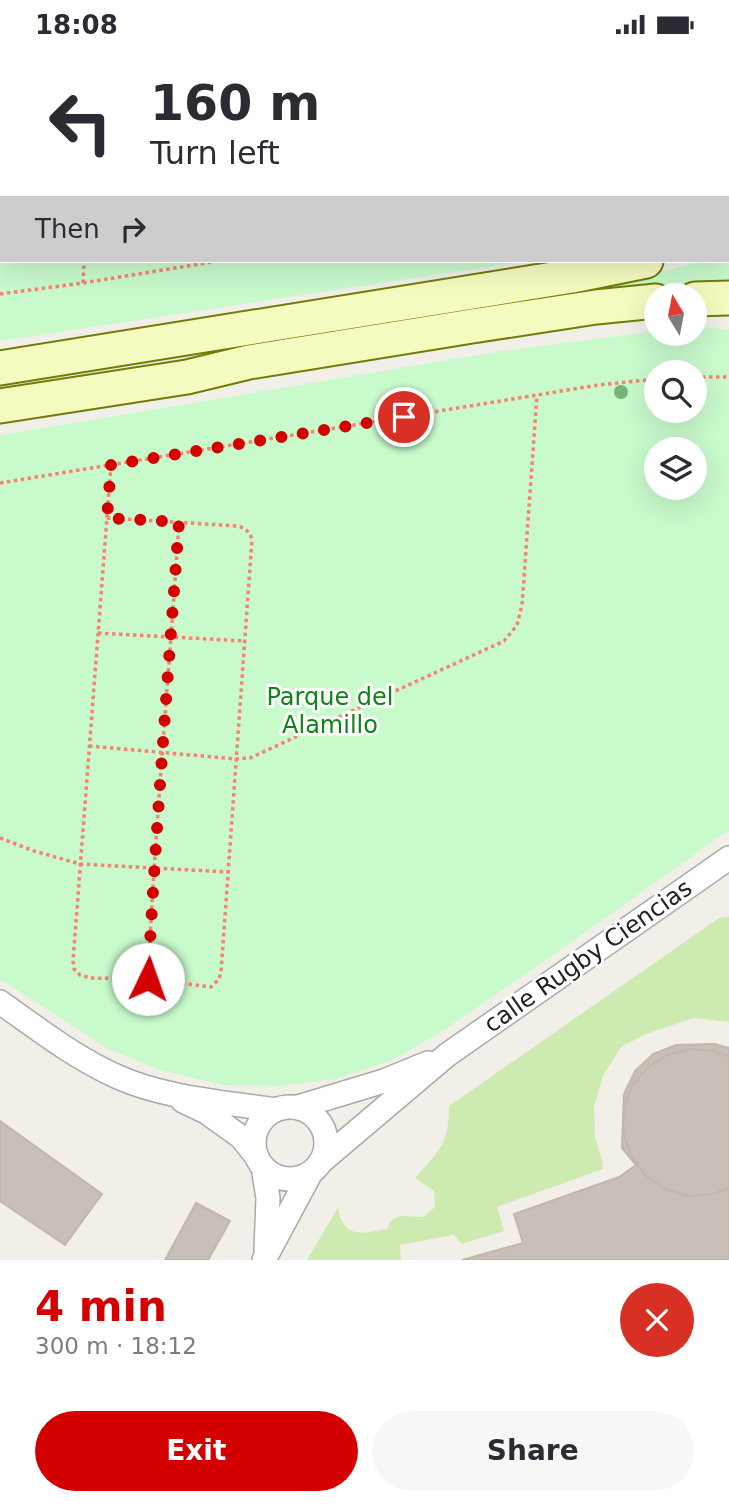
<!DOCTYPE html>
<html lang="en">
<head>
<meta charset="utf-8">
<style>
  :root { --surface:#fff; --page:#f7f7f7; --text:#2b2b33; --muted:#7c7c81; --accent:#d40000 }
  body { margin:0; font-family:"DejaVu Sans",sans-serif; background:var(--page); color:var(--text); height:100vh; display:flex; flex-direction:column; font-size:26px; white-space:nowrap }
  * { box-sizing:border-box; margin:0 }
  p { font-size:23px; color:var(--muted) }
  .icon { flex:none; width:38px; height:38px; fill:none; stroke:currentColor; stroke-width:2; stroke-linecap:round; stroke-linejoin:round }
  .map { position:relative; height:1211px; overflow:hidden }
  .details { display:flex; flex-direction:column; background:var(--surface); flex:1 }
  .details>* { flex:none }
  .hud { position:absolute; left:0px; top:0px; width:730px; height:214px; box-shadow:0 7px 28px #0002; background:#fff; color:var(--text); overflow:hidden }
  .needle { width:46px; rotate:350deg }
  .buttons { position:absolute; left:644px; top:234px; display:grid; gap:14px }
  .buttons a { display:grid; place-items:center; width:63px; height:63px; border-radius:50%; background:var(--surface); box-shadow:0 7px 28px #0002; font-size:35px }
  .pin { position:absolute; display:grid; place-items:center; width:60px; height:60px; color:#fff; margin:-30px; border:4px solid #fff; border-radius:50%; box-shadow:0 2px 7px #0007 }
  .me { position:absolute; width:77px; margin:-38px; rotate:3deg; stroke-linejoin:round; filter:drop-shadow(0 0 5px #0008) }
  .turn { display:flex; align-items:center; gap:24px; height:147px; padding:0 35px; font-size:32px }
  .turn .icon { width:91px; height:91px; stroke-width:2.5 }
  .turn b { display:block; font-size:49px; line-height:60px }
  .then { display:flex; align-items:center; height:66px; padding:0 35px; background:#0003; gap:14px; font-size:26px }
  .round { display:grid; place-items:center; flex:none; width:74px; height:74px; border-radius:37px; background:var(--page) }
  .head { display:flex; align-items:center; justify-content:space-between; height:119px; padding:0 35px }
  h1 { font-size:42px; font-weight:700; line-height:52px; color:var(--accent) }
  .primary-button { display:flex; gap:14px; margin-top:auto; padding:14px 35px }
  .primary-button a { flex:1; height:80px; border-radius:42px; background:var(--accent); color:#fff; font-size:28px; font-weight:700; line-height:80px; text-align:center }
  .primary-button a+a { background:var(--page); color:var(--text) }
  .status { display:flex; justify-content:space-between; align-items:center; height:49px; padding:0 35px; background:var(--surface); direction:ltr }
  .status svg { height:19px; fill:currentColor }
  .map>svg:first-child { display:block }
  .grass { fill:#cdebb0 }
  .park { fill:#c8facc; fill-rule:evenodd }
  .building { fill:#c7bfb8; stroke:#c4b6ab; stroke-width:2 }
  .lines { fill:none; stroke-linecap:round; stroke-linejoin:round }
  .minor-casing { stroke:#a9a9a9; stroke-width:26 }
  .secondary-casing { stroke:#707d05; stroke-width:37 }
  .path { stroke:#fa8072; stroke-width:3.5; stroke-dasharray:3.5 3.5; stroke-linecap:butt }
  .minor { stroke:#fff; stroke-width:23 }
  .secondary { stroke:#f7fabf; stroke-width:33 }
  .tree { fill:#74b475 }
  .route { stroke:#d40000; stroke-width:12; stroke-dasharray:0 21.6 }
  .labels { text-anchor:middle; stroke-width:6; stroke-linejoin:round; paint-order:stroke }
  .park-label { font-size:24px; fill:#0c8416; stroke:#fff }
  .street-label { font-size:24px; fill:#222; stroke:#fff }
</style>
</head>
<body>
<div class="status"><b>18:08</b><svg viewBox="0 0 49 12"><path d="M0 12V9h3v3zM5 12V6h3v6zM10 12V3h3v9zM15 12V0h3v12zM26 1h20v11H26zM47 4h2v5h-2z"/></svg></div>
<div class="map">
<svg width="729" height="1211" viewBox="0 0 729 1211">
  <rect width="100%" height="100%" fill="#f2efe9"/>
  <path class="grass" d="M 729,868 L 729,973 L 693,969 L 646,985 L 621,998 L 603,1027 L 594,1058 L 595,1088 L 602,1111 L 603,1120 L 497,1158 L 504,1182 L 462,1195 L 454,1186 L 400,1196 L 401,1211 L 307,1211 L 338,1158 C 343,1190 362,1185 387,1180 C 393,1162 407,1168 423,1168 L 435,1158 L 434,1142 L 415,1129 C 439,1102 449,1095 449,1057 L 719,869 Z"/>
  <g class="park">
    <path d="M 0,0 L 729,0 L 729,161 L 728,2 L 2,2 L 2,212 L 527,212 L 0,292 Z"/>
    <path d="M 729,203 L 729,238 L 651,241 L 607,245 L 605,237 L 703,212 L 728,212 Z"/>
    <path d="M 695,278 L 729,280 L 729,781 L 546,911 L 438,985 L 392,1011 L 336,1030 L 280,1037 L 223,1036 L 160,1021 L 107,999 L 0,930 L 0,386 L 502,302 L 656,282 L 656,285 L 695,285 ZM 656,324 L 695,324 L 695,362 L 656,362 ZM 656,401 L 695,401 L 695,439 L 656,439 Z"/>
  </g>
  <g class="building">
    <path d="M 715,995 L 729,999 L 729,1211 L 462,1211 L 523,1194 L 514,1165 L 619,1128 L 636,1116 L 622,1099 L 624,1045 L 635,1022 L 653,1005 L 676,996 Z"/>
    <path d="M 690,1000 L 715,1002 L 729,1008 L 729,1139 L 713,1145 L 689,1147 L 665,1140 L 645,1126 L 631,1106 L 623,1083 L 624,1060 L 632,1037 L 647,1019 L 667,1006 Z"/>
    <path d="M 0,1072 L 102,1145 L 65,1196 L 0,1152 Z"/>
    <path d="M 196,1154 L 230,1172 L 208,1211 L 165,1211 Z"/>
  </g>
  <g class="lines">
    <g class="minor-casing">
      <g id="minor">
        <path d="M 0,953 C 38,980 75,1009 118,1028 C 165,1049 224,1053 275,1061"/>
        <path d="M 183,1052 L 206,1063 L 241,1088 L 257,1108"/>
        <circle cx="290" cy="1094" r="36"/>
        <path d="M 298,1058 L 384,1032 L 428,1014"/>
        <path d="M 323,1111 L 447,1006 L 729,809"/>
        <path d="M 263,1118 L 268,1149 L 266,1201"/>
        <path d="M 264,1211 L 310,1125"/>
      </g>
    </g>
    <g class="secondary-casing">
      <g id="secondary">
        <path d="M 728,181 L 729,181"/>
        <path d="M 695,250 L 729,249"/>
        <path d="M 0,319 L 572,227 L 646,212"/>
        <path d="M 0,357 L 187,328 L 249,313 L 472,277 L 596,258 L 656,252"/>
      </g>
    </g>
    <g class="path">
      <path d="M 99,2 L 99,0"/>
      <path d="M 567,2 L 567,0"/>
      <path d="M 728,107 L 729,106"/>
      <path d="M 0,120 L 2,119"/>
      <path d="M 83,234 L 84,212"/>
      <path d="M 0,245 L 83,234 L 218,212"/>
      <path d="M 695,328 L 729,328"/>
      <path d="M 0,434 L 598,336 L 656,330"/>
      <path d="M 107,469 L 238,477 C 246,480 249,482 252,490 L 221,923 L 219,930 L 211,938 L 148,930 L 90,929 L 80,926 L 74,920 L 73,912 L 111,416"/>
      <path d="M 98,584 L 245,592"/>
      <path d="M 89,697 L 236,710 L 250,709 L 504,592 L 517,576 L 522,556 L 537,346"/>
      <path d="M 0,789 L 34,802 L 80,815 L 228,823"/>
      <path d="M 148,930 C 155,778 169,626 179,473"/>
    </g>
    <use href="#minor" class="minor"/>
    <use href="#secondary" class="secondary"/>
  </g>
  <circle class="tree" cx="621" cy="343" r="7"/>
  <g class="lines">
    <path class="route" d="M 148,930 C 156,778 168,626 179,473 L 107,469 L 111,416 L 404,368"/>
  </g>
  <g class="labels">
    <g class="park-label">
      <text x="330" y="656">Parque del<tspan x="330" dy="28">Alamillo</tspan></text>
    </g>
    <g class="street-label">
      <text transform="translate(588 907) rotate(-35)" y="8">calle Rugby Ciencias</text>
    </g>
  </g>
</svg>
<div class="buttons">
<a><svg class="needle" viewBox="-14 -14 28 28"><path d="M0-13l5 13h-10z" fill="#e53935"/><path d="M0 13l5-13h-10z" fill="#7c7c81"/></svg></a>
<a><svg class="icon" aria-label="search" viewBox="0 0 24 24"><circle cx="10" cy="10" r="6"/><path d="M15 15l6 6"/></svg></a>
<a><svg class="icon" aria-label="layers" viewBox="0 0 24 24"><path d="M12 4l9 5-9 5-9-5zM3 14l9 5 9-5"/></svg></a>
</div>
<div class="pin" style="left:404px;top:368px;background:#d93025"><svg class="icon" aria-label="arrive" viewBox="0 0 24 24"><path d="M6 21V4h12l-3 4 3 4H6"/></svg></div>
<svg class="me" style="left:148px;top:930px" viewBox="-20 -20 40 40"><circle r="19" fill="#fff"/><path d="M0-13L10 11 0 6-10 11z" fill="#d40000"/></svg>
<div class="hud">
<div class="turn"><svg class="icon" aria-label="left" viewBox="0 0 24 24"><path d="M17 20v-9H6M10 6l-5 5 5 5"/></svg><div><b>160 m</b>Turn left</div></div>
<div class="then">Then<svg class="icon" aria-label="right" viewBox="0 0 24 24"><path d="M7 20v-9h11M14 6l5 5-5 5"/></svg></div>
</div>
</div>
<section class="details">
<div class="head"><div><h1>4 min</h1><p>300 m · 18:12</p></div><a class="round" style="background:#d93025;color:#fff"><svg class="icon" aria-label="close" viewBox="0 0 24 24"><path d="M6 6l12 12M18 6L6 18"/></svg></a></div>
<div class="primary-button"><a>Exit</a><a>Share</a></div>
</section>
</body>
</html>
